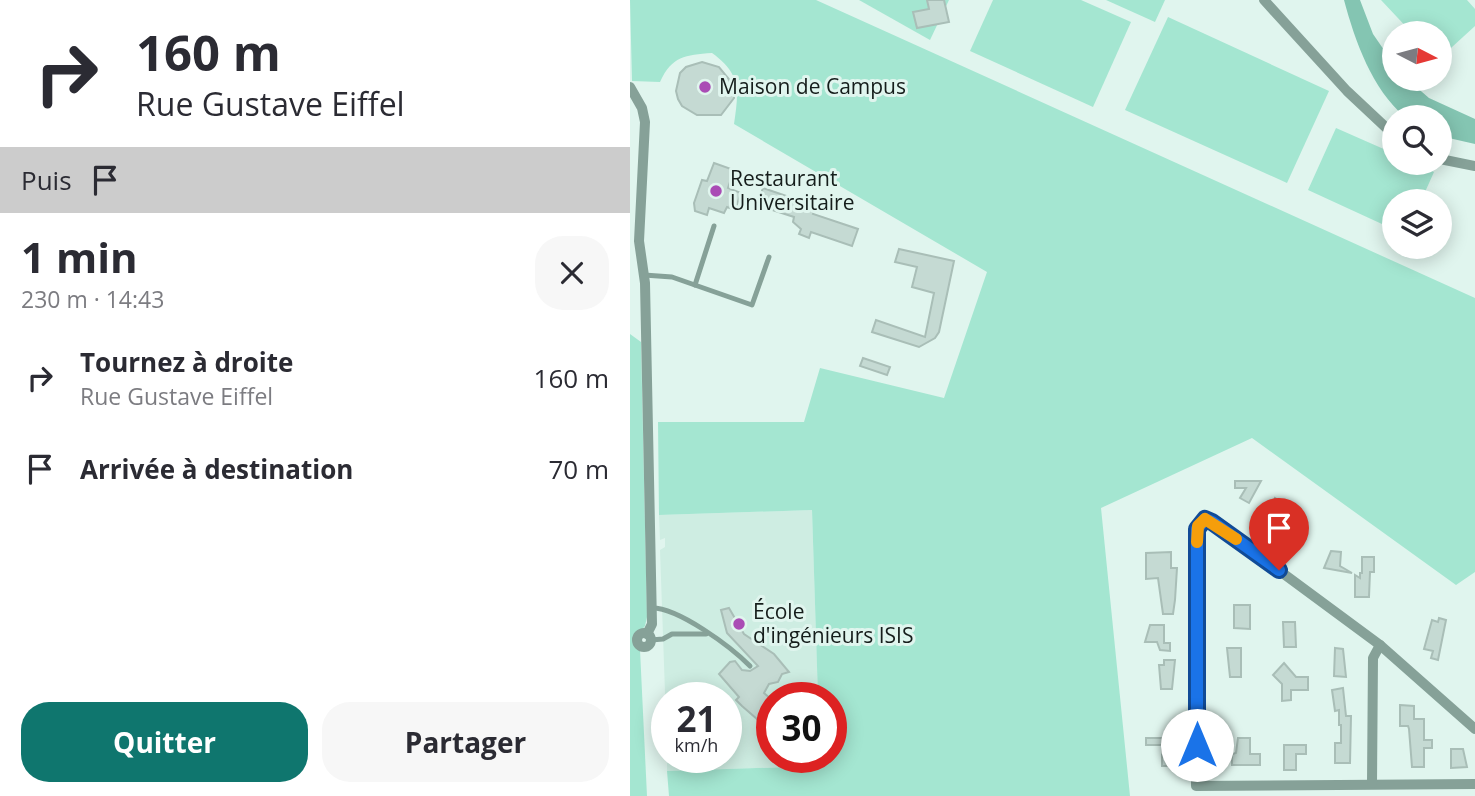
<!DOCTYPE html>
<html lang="fr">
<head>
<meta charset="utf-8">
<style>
  :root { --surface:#fff; --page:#f7f7f7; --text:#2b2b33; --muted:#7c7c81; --accent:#0f766e }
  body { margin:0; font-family:"Open Sans",sans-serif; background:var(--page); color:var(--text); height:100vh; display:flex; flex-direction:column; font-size:26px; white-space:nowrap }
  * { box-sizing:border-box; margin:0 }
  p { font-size:23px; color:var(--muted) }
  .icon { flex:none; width:38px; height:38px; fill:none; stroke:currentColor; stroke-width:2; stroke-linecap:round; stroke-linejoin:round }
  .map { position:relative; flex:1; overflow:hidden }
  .details { display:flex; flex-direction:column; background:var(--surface); width:630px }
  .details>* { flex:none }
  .guide { background:#fff; color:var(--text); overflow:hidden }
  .needle { width:46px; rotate:96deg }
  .buttons { position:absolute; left:752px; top:21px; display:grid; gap:14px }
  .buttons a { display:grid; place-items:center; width:70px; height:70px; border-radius:50%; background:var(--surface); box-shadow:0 4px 18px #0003; font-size:35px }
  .speed { position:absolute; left:21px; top:682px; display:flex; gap:14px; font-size:35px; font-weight:700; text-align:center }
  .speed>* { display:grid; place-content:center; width:91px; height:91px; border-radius:50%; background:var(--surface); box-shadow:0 4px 18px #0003; line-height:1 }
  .speed small { font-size:18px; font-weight:400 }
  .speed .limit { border:10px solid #d22; background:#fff; color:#111 }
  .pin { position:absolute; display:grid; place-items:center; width:60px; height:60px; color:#fff; margin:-72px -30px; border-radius:50% 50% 50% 0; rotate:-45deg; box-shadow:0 0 7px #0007 }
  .pin .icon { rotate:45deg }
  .me { position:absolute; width:77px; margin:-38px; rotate:0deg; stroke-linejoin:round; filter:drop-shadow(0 0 5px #0008) }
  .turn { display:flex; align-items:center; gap:24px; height:147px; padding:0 21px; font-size:32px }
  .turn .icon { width:91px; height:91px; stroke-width:2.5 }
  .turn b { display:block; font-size:49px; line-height:60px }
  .then { display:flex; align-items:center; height:66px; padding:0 21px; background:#0003; gap:14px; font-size:26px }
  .round { display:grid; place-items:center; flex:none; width:74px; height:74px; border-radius:28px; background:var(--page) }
  .summary { display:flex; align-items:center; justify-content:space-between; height:119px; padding:0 21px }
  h1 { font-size:42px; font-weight:700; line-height:52px }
  .action { display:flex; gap:14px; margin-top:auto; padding:14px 21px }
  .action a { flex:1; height:80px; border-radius:28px; background:var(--accent); color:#fff; font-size:28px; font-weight:700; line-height:80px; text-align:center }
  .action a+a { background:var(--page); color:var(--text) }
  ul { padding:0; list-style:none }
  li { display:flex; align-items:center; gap:21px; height:91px; padding:0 21px }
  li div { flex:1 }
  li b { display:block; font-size:26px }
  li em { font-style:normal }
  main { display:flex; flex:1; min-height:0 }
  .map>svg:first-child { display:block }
  .built { fill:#ceede2 }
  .green { fill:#a4e6d1 }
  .water { fill:#84c5b2 }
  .building { fill:#c5dad3; stroke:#a9beb7; stroke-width:2 }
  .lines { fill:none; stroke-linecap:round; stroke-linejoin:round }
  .lane { stroke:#86a198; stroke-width:5 }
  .street { stroke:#86a198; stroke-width:10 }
  .route-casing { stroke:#114b97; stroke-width:18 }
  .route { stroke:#1a73e8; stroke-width:12 }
  .slow { stroke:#f59e0b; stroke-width:12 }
  .poi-dot { fill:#aa4cb5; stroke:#e0f5ee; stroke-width:2.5 }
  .labels { text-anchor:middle; stroke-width:6; stroke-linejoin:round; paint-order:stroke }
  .poi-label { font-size:21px; fill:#151d1b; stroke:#e0f5ee; text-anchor:start }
</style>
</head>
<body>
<main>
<section class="details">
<div class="guide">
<div class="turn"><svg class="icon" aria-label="right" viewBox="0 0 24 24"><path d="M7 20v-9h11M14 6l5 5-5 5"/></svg><div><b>160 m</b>Rue Gustave Eiffel</div></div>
<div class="then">Puis<svg class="icon" aria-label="arrive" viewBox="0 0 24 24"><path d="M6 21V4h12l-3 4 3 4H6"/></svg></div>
</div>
<div class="summary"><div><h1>1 min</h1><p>230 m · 14:43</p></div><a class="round"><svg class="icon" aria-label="close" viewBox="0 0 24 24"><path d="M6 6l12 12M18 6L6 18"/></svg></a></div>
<ul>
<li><svg class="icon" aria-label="right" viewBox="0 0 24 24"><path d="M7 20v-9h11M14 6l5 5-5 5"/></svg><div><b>Tournez à droite</b><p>Rue Gustave Eiffel</p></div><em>160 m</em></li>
<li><svg class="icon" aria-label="arrive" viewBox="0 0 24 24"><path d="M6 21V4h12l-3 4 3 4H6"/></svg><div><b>Arrivée à destination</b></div><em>70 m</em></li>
</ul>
<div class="action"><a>Quitter</a><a>Partager</a></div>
</section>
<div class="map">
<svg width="845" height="796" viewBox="0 0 845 796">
  <rect width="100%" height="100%" fill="#e0f5ee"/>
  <path class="built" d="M 182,510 L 188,698 L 142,698 L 142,758 L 190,758 L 191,766 L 37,771 L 37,758 L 96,758 L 96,698 L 37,698 L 37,750 L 30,550 L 35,547 L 35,538 L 30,540 L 29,515 Z"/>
  <g class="green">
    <path d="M 0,0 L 186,0 L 845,298 L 845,572 L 826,585 L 622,438 L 471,508 L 500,796 L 39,796 L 37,771 L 190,766 L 190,758 L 201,758 L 201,698 L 188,698 L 182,510 L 29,515 L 28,422 L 174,422 L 190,368 L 314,398 L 357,272 L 104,124 C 109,90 111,74 82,53 C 55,55 42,56 30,82 L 2,81 Z"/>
    <path d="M 229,0 L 319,0 L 300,40 Z"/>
    <path d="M 363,0 L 451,0 L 501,22 L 463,107 L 340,51 Z"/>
    <path d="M 476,0 L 535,0 L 525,22 Z"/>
    <path d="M 751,0 L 837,0 L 845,9 L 845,26 L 810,58 L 810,33 L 782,33 Z"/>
    <path d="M 538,17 L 699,91 L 657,183 L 495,110 Z"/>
    <path d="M 706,128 L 765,154 L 765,163 L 784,163 L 804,172 L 791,201 L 765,201 L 765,230 L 678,190 Z"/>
    <path d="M 0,334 L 11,342 L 17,617 L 15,626 L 4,639 L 10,650 L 17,796 L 0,796 Z"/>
  </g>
  <path class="water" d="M 714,0 L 730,0 L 743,34 L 765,66 L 765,79 L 777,79 L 799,98 L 845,119 L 845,144 L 810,136 L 810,117 L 775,117 C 742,89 725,41 714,0 Z"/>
  <g class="building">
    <path d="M 297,0 L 314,0 L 319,22 L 287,28 L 283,12 L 299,9 Z"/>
    <path d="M 72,62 L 89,67 L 102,83 L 104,98 L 91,115 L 67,115 L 52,106 L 48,99 L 46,91 L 50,73 L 56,67 Z"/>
    <path d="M 84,163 L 104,170 L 98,188 L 111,193 L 105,210 L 97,207 L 94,213 L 79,208 L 77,215 L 65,211 L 64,203 L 72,180 L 77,181 Z"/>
    <path d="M 133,188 L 186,206 L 183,214 L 228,229 L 222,246 L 181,232 L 179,238 L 169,234 L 171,229 L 163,222 L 164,217 L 127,205 Z"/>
    <path d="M 269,249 L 324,261 L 309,332 L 305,338 L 289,347 L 242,332 L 246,320 L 295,337 L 304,293 L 282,287 L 287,267 L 265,262 Z"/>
    <path d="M 233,358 L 260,367 L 257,375 L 230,366 Z"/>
    <path d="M 605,481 L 631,481 L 619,503 L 610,498 L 616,488 L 605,488 Z"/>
    <path d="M 645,498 L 655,504 L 650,512 L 650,523 L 634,523 L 634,515 L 639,515 Z"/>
    <path d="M 701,551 L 711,552 L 710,566 L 722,573 L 694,568 Z"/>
    <path d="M 541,552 L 541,568 L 547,568 L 545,600 L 543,614 L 533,614 L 528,578 L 516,579 L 516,553 Z"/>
    <path d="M 732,557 L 744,557 L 744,572 L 740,572 L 739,597 L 725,597 L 725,575 L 730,578 L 730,573 L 732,573 Z"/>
    <path d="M 604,605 L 620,605 L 620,629 L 604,628 Z"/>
    <path d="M 99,608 L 114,634 L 144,654 L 159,672 L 152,674 L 148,682 L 139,684 L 134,693 L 142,700 L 142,732 L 112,706 L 106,700 L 109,697 L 89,674 L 100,662 L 105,661 L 112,670 L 120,671 L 128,666 L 97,633 L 91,610 Z"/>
    <path d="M 809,618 L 816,620 L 808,660 L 801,658 L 803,651 L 794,649 L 802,620 L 808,622 Z"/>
    <path d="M 653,622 L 665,622 L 666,647 L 654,647 Z"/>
    <path d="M 520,625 L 534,625 L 534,643 L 540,643 L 540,651 L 530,650 L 527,642 L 515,642 Z"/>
    <path d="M 597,648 L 611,648 L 611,677 L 600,677 Z"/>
    <path d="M 705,648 L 713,649 L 716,677 L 704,676 Z"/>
    <path d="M 534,660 L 545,660 L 542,689 L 531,689 L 529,665 L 534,665 Z"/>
    <path d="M 654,663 L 666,677 L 678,677 L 678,690 L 661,690 L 661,700 L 652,701 L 652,684 L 643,675 Z"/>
    <path d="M 713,688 L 716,716 L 721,716 L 720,763 L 705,763 L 705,743 L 711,743 L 711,725 L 709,725 L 709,710 L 705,711 L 702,690 Z"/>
    <path d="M 770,705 L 784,706 L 784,719 L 794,719 L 794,740 L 802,740 L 802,748 L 794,748 L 794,767 L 782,767 L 779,729 L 778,726 L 770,726 Z"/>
    <path d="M 516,738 L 550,738 L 550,747 L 546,747 L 546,766 L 532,766 L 532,745 L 516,745 Z"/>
    <path d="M 608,738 L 620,738 L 620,754 L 630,754 L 630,765 L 602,765 L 602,754 L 606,753 Z"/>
    <path d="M 654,745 L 676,745 L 676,754 L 666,754 L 666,770 L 654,770 Z"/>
    <path d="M 821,749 L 833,749 L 837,767 L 821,768 Z"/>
  </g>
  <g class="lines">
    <g class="lane">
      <path d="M 14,275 L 42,277 L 122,305 L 139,257"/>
      <path d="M 65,285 L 84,226"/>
      <path d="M 21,608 C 48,607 101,647 120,666"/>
      <path d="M 21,640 L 33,639 L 42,634 L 76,634"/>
    </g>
    <g class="street">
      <path d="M 634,0 L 717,91 L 765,136"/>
      <path d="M 0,87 L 12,108 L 15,122 L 9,241 L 15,283 L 22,624 L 17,634"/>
      <path d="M 810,159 L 845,166"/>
      <circle cx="14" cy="640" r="7"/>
      <path d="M 845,729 L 750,645 L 582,521 L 575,519 L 567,529 L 566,786 L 845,784"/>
      <path d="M 742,783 L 743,658 L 750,645"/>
    </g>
  </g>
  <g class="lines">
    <g class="route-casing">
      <path id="route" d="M 567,745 L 567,529 L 575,519 L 582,522 L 649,570"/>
    </g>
    <use href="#route" class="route"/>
    <path class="slow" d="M 567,542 L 568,526 L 575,519 L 606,539"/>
  </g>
  <g class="poi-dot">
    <circle cx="75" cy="87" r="7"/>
    <circle cx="86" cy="191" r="7"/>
    <circle cx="109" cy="624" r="7"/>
  </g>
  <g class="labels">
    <g class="poi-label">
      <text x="89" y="94">Maison de Campus</text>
      <text x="100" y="186">Restaurant<tspan x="100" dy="24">Universitaire</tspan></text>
      <text x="123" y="619">École<tspan x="123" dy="24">d'ingénieurs ISIS</tspan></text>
    </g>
  </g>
</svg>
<div class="buttons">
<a><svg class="needle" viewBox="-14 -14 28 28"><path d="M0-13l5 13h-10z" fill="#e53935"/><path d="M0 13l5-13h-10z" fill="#7c7c81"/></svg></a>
<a><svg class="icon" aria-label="search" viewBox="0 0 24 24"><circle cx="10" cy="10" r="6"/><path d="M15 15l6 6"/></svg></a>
<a><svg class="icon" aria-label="layers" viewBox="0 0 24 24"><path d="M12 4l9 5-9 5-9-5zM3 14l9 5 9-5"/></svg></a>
</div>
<div class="speed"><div>21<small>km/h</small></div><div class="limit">30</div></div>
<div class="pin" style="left:649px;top:570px;background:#d93025"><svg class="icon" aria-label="arrive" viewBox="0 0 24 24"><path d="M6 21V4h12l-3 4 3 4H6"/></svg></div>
<svg class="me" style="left:567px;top:745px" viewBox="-20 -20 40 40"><circle r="19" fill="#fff"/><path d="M0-13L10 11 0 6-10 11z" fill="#1a73e8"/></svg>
</div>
</main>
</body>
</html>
